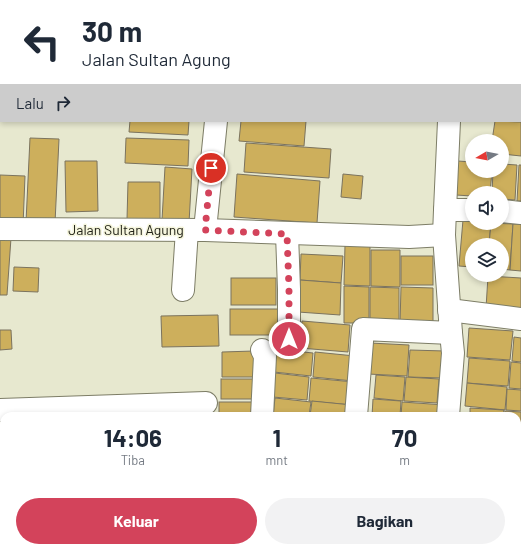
<!DOCTYPE html>
<html lang="id">
<head>
<meta charset="utf-8">
<style>
  :root { --surface:#fff; --page:#f2f2f3; --text:#1f2937; --muted:#747a83; --accent:#d3435b }
  body { margin:0; font-family:Barlow,sans-serif; background:var(--page); color:var(--text); height:100vh; display:flex; flex-direction:column; font-size:15px; white-space:nowrap }
  * { box-sizing:border-box; margin:0 }
  p { font-size:13px; color:var(--muted) }
  .icon { flex:none; width:22px; height:22px; fill:none; stroke:currentColor; stroke-width:2; stroke-linecap:round; stroke-linejoin:round }
  .map { position:relative; flex:1; overflow:hidden }
  .drawer { position:absolute; left:0px; top:412px; width:521px; height:140px; display:flex; flex-direction:column; background:var(--surface); border-radius:12px 12px 0 0; box-shadow:0 2px 6px #0003 }
  .drawer>* { flex:none }
  .top-card { position:absolute; left:0px; top:0px; width:521px; height:122px; box-shadow:0 2px 6px #0003; background:#fff; color:var(--text); overflow:hidden }
  .needle { width:26px; rotate:260deg }
  .tools { position:absolute; left:465px; top:134px; display:grid; gap:8px }
  .tools a { display:grid; place-items:center; width:44px; height:44px; border-radius:50%; background:var(--surface); box-shadow:0 2px 6px #0003; font-size:20px }
  .pin { position:absolute; display:grid; place-items:center; width:34px; height:34px; color:#fff; margin:-17px; border:2px solid #fff; border-radius:50%; box-shadow:0 1px 4px #0007 }
  .me { position:absolute; width:44px; margin:-22px; rotate:0deg; stroke-linejoin:round; filter:drop-shadow(0 0 3px #0008) }
  .turn { display:flex; align-items:center; gap:14px; height:84px; padding:0 16px; font-size:18px }
  .turn .icon { width:52px; height:52px; stroke-width:2.5 }
  .turn b { display:block; font-size:28px; line-height:34px }
  .then { display:flex; align-items:center; height:38px; padding:0 16px; background:#0003; gap:8px; font-size:15px }
  .eta { display:flex; justify-content:space-evenly; align-items:center; height:68px; text-align:center }
  .eta b { font-size:24px; font-weight:700; line-height:28px }
  .primary-button { display:flex; gap:8px; margin-top:auto; padding:8px 16px }
  .primary-button a { flex:1; height:46px; border-radius:24px; background:var(--accent); color:#fff; font-size:16px; font-weight:700; line-height:46px; text-align:center }
  .primary-button a+a { background:var(--page); color:var(--text) }
  .map>svg:first-child { display:block }
  .building { fill:#cdaf5c; stroke:#7b735e }
  .lines { fill:none; stroke-linecap:round; stroke-linejoin:round }
  .minor-casing { stroke:#7d7d66; stroke-width:24 }
  .minor { stroke:#fff; stroke-width:22 }
  .route { stroke:#d3435b; stroke-width:7; stroke-dasharray:0 12.6 }
  .labels { text-anchor:middle; stroke-width:3; stroke-linejoin:round; paint-order:stroke }
  .street-label { font-size:14px; fill:#222319; stroke:#f5f5dc }
</style>
</head>
<body>
<div class="map">
<svg width="521" height="552" viewBox="0 0 521 552">
  <rect width="100%" height="100%" fill="#e7e8cf"/>
  <g class="building">
    <path d="M 17,0 L 44,0 L 17,1 Z"/>
    <path d="M 45,0 L 77,0 L 45,1 Z"/>
    <path d="M 80,0 L 114,0 L 80,1 Z"/>
    <path d="M 141,0 L 207,0 L 141,1 Z"/>
    <path d="M 248,0 L 308,0 L 247,1 Z"/>
    <rect x="0" y="4" width="1" height="28"/>
    <rect x="0" y="81" width="1" height="31"/>
    <path d="M 130,121 L 189,121 L 188,135 L 129,132 Z"/>
    <path d="M 241,121 L 306,121 L 304,146 L 239,141 Z"/>
    <path d="M 495,121 L 521,122 L 521,156 L 502,154 L 502,141 L 492,141 Z"/>
    <path d="M 30,138 L 59,139 L 55,223 L 26,222 Z"/>
    <path d="M 126,138 L 189,140 L 188,166 L 125,163 Z"/>
    <path d="M 246,143 L 331,149 L 329,178 L 244,172 Z"/>
    <path d="M 65,161 L 97,161 L 98,211 L 66,212 Z"/>
    <path d="M 458,161 L 472,162 L 472,171 L 492,171 L 490,193 L 472,193 L 472,196 L 456,195 Z"/>
    <path d="M 502,164 L 517,165 L 515,200 L 502,199 L 502,193 L 492,193 L 493,171 L 502,171 Z"/>
    <path d="M 519,165 L 521,165 L 521,201 L 517,201 Z"/>
    <path d="M 165,167 L 192,169 L 189,223 L 162,220 Z"/>
    <path d="M 237,174 L 320,181 L 317,223 L 234,217 Z"/>
    <path d="M 343,174 L 363,176 L 361,199 L 341,197 Z"/>
    <path d="M 0,175 L 25,176 L 23,226 L 0,225 Z"/>
    <path d="M 128,182 L 160,182 L 160,219 L 127,219 Z"/>
    <path d="M 463,220 L 472,220 L 472,223 L 491,223 L 489,245 L 472,245 L 472,267 L 459,266 Z"/>
    <path d="M 491,223 L 513,224 L 510,270 L 502,269 L 502,245 L 489,245 Z"/>
    <path d="M 513,224 L 521,224 L 521,271 L 510,270 Z"/>
    <path d="M 0,237 L 11,238 L 7,295 L 0,295 Z"/>
    <path d="M 345,245 L 370,245 L 370,286 L 344,285 Z"/>
    <path d="M 371,250 L 400,250 L 400,287 L 371,286 Z"/>
    <path d="M 301,254 L 343,256 L 341,283 L 300,280 Z"/>
    <rect x="401" y="256" width="32" height="29"/>
    <path d="M 14,267 L 39,268 L 38,292 L 13,291 Z"/>
    <path d="M 488,276 L 521,278 L 521,310 L 486,308 Z"/>
    <rect x="231" y="278" width="45" height="27"/>
    <path d="M 300,280 L 341,283 L 340,315 L 298,312 Z"/>
    <path d="M 344,286 L 369,287 L 369,323 L 344,323 Z"/>
    <path d="M 370,287 L 399,288 L 399,325 L 370,325 Z"/>
    <path d="M 401,287 L 433,288 L 433,325 L 400,324 Z"/>
    <rect x="230" y="309" width="50" height="26"/>
    <path d="M 218,315 L 219,346 L 162,347 L 161,316 Z"/>
    <path d="M 302,321 L 350,325 L 348,352 L 300,348 Z"/>
    <path d="M 469,328 L 513,331 L 510,360 L 467,357 Z"/>
    <path d="M 0,330 L 11,330 L 12,349 L 0,350 Z"/>
    <path d="M 514,337 L 521,338 L 521,362 L 512,361 Z"/>
    <path d="M 370,343 L 409,345 L 407,376 L 368,374 Z"/>
    <path d="M 276,349 L 313,353 L 311,376 L 274,372 Z"/>
    <path d="M 410,350 L 445,351 L 444,378 L 408,377 Z"/>
    <path d="M 254,351 L 255,377 L 222,377 L 222,352 Z"/>
    <path d="M 315,352 L 355,356 L 353,381 L 313,377 Z"/>
    <path d="M 469,358 L 510,361 L 508,386 L 467,383 Z"/>
    <path d="M 511,362 L 521,363 L 521,389 L 509,388 Z"/>
    <path d="M 275,373 L 309,377 L 307,400 L 273,397 Z"/>
    <path d="M 376,375 L 405,377 L 403,401 L 374,398 Z"/>
    <path d="M 406,377 L 439,379 L 437,403 L 404,401 Z"/>
    <path d="M 311,378 L 354,382 L 352,405 L 309,401 Z"/>
    <rect x="221" y="379" width="34" height="20"/>
    <path d="M 467,383 L 507,387 L 505,410 L 465,406 Z"/>
    <path d="M 507,389 L 521,390 L 521,411 L 506,410 Z"/>
    <path d="M 275,398 L 311,402 L 309,416 L 273,416 Z"/>
    <path d="M 373,399 L 401,401 L 400,416 L 372,416 Z"/>
    <path d="M 312,401 L 352,405 L 351,416 L 310,416 Z"/>
    <rect x="219" y="402" width="40" height="14"/>
    <path d="M 402,402 L 445,405 L 444,416 L 401,416 Z"/>
    <path d="M 470,408 L 504,410 L 503,416 L 470,416 Z"/>
    <path d="M 505,411 L 521,412 L 521,439 L 517,439 L 517,416 L 504,416 Z"/>
    <rect x="517" y="440" width="4" height="24"/>
    <path d="M 517,465 L 521,465 L 521,489 L 517,488 Z"/>
    <path d="M 0,530 L 3,552 L 0,552 Z"/>
  </g>
  <g class="lines">
    <g class="minor-casing">
      <g id="minor">
        <path d="M 226,1 L 227,0"/>
        <path d="M 445,210 L 449,121"/>
        <path d="M 502,211 L 521,213"/>
        <path d="M 0,229 L 205,230 L 409,237 L 444,235"/>
        <path d="M 205,230 L 216,121"/>
        <path d="M 287,234 L 289,289 L 289,339"/>
        <path d="M 183,290 L 187,230"/>
        <path d="M 449,310 L 521,319"/>
        <path d="M 262,350 L 265,356 L 262,416"/>
        <path d="M 0,410 L 206,403"/>
        <path d="M 356,416 L 363,329 L 451,333 L 444,235 L 445,210 L 472,210"/>
        <path d="M 448,416 L 453,353 L 451,333"/>
        <path d="M 412,552 L 413,548"/>
      </g>
    </g>
    <use href="#minor" class="minor"/>
  </g>
  <g class="lines">
    <path class="route" d="M 211,168 L 205,230 L 287,234 L 289,289 L 289,339"/>
  </g>
  <g class="labels">
    <g class="street-label">
      <text x="126" y="235">Jalan Sultan Agung</text>
    </g>
  </g>
</svg>
<div class="tools">
<a><svg class="needle" viewBox="-14 -14 28 28"><path d="M0-13l5 13h-10z" fill="#e53935"/><path d="M0 13l5-13h-10z" fill="#747a83"/></svg></a>
<a><svg class="icon" aria-label="sound" viewBox="0 0 24 24"><path d="M4 9h4l5-4v14l-5-4H4zM17 9q2 3 0 6"/></svg></a>
<a><svg class="icon" aria-label="layers" viewBox="0 0 24 24"><path d="M12 4l9 5-9 5-9-5zM3 14l9 5 9-5"/></svg></a>
</div>
<div class="pin" style="left:211px;top:168px;background:#d93025"><svg class="icon" aria-label="arrive" viewBox="0 0 24 24"><path d="M6 21V4h12l-3 4 3 4H6"/></svg></div>
<svg class="me" style="left:289px;top:339px" viewBox="-20 -20 40 40"><circle r="17" fill="#d3435b" stroke="#fff" stroke-width="3"/><path d="M0-11L8 9 0 5-8 9z" fill="#fff"/></svg>
<div class="top-card">
<div class="turn"><svg class="icon" aria-label="left" viewBox="0 0 24 24"><path d="M17 20v-9H6M10 6l-5 5 5 5"/></svg><div><b>30 m</b>Jalan Sultan Agung</div></div>
<div class="then">Lalu<svg class="icon" aria-label="right" viewBox="0 0 24 24"><path d="M7 20v-9h11M14 6l5 5-5 5"/></svg></div>
</div>
<section class="drawer">
<div class="eta">
<div><b>14:06</b><p>Tiba</p></div>
<div><b>1</b><p>mnt</p></div>
<div><b>70</b><p>m</p></div>
</div>
<div class="primary-button"><a>Keluar</a><a>Bagikan</a></div>
</section>
</div>
</body>
</html>
